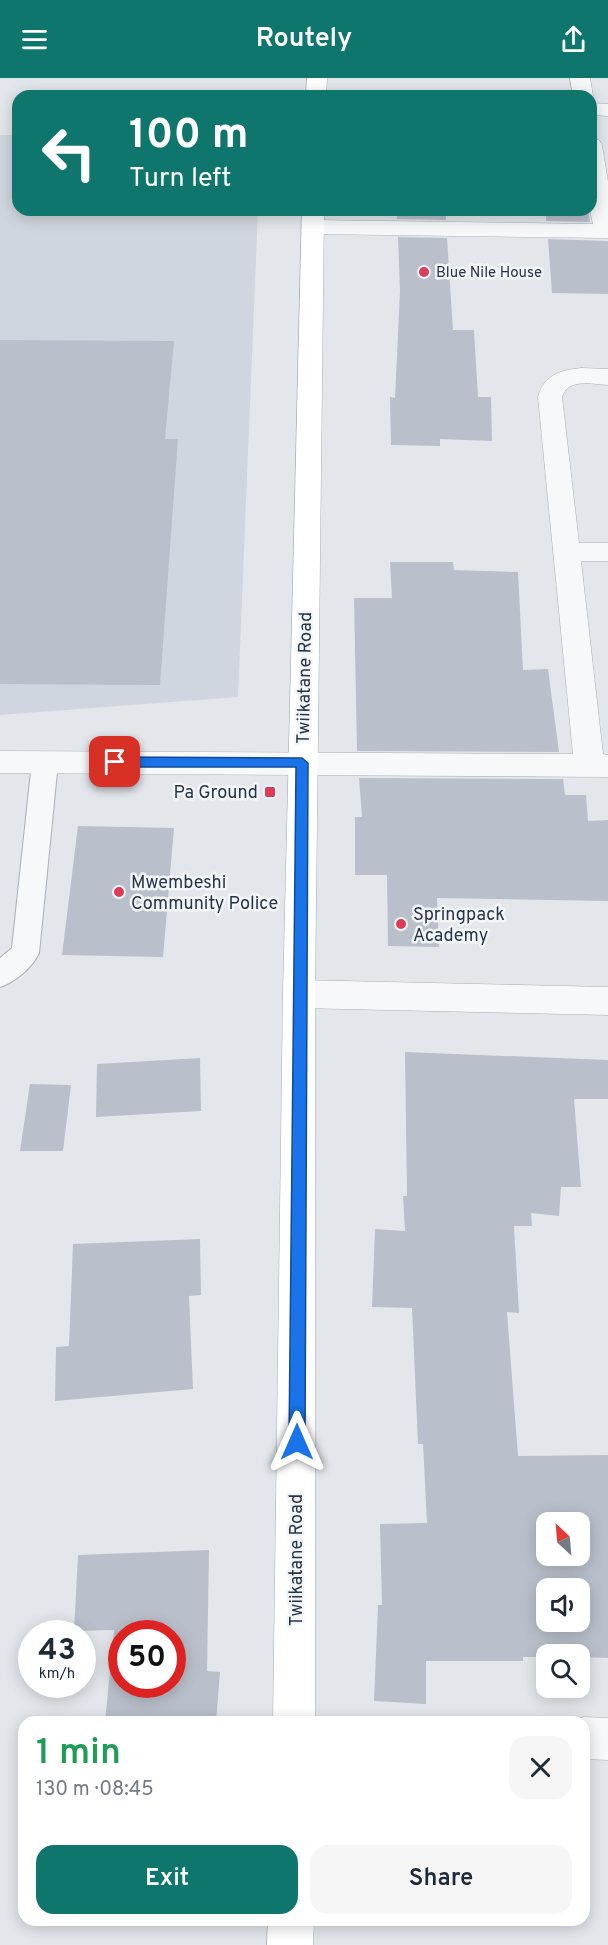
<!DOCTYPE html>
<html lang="en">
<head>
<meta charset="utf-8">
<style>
  :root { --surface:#fff; --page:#f6f6f7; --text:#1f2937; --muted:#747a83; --accent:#0f766e }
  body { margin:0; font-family:Overpass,sans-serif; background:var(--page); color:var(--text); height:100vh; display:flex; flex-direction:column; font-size:22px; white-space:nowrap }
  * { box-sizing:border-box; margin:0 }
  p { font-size:20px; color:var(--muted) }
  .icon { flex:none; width:33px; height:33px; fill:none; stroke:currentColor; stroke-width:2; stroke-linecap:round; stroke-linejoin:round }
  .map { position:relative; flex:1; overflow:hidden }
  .side { position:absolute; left:18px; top:1638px; width:572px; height:210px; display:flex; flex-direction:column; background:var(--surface); border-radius:18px; box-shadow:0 3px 15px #0003 }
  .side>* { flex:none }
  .hud { position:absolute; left:12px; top:12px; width:585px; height:126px; border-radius:18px; box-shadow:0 3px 15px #0003; background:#0f766e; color:#fff; overflow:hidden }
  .needle { width:39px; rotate:334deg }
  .buttons { position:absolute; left:536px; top:1434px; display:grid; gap:12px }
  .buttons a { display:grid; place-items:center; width:54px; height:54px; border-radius:12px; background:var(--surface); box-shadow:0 3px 15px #0003; font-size:30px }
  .speed { position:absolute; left:18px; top:1542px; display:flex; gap:12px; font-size:30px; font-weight:700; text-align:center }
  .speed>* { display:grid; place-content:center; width:78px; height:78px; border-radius:50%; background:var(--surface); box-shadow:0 3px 15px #0003; line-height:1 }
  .speed small { font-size:15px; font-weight:400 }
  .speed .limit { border:9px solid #d22; background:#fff; color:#111 }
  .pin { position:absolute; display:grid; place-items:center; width:51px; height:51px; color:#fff; margin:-26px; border-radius:12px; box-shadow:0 3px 9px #0006 }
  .me { position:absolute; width:66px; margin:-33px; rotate:0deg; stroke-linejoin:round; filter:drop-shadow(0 0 4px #0008) }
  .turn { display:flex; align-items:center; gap:21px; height:126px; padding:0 18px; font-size:27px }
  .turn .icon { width:78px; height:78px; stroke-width:2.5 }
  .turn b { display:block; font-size:42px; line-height:51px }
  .round { display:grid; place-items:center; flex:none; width:63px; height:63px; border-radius:18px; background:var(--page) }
  .overview { display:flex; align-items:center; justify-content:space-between; height:102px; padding:0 18px }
  h1 { font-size:36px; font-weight:600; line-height:45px; color:#1e9e55 }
  .primary-button { display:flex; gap:12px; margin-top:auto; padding:12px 18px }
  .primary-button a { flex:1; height:69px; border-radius:18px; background:var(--accent); color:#fff; font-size:24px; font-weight:600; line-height:69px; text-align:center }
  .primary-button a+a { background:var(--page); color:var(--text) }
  header { display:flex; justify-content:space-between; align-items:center; height:78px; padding:0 18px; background:var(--accent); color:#fff; font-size:27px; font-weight:600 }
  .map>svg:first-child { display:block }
  .built { fill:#d0d6df }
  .building { fill:#b9c0cb; fill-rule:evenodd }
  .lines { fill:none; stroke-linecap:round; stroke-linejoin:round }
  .lane-casing { stroke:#a7aeb7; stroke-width:2 }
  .street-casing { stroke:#a7aeb7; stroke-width:1 }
  .secondary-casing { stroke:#a7aeb7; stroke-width:1 }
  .lane { fill:#f6f8fa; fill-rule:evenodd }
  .street { fill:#f6f8fa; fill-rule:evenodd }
  .secondary { fill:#fff; fill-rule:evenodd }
  .route { fill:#1a73e8; stroke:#114b97; stroke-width:1.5 }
  .poi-dot { fill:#de3b56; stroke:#f3f6f9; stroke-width:2 }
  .labels { text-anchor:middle; stroke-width:5; stroke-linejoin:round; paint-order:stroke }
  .far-poi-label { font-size:15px; fill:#283447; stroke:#f3f6f9; text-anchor:start }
  .street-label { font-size:18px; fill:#283447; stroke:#f3f6f9 }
  .poi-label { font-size:18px; fill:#283447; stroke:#f3f6f9; text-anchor:start }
</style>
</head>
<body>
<header><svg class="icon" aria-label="menu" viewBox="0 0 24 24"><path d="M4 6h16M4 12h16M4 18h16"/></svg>Routely<svg class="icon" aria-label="share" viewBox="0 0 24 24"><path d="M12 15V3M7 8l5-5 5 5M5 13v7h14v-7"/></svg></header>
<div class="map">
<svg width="608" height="1867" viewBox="0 0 608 1867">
  <rect width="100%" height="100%" fill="#e3e7ec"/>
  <path class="built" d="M 0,57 L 18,57 L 18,132 L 258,132 L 238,619 L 0,637 Z"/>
  <g class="building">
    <path d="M 397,132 L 446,132 L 446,142 L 397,141 Z"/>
    <path d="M 546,132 L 588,132 L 590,144 L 546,143 Z"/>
    <path d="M 398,159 L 447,160 L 453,252 L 474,252 L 478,319 L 491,319 L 492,363 L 440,361 L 440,368 L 391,367 L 390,319 L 395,320 L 400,213 Z"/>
    <path d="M 548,161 L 608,163 L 608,216 L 552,215 Z"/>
    <path d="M 0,262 L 174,263 L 165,361 L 178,361 L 160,607 L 0,606 Z"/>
    <path d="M 390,484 L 453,484 L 454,492 L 518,494 L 523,592 L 548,591 L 559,674 L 357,673 L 354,520 L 392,520 Z"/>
    <path d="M 359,700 L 563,701 L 565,717 L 586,717 L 588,743 L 608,742 L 608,823 L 437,820 L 439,869 L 388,868 L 387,797 L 355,797 L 355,739 L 362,739 Z"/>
    <path d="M 78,748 L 174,750 L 163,879 L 62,877 Z"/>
    <path d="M 405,974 L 608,982 L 608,1021 L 574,1021 L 581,1109 L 561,1109 L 559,1138 L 531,1135 L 532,1148 L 514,1148 L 519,1235 L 507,1234 L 518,1378 L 608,1377 L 608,1580 L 579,1579 L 579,1576 L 546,1576 L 546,1579 L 523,1579 L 523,1583 L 426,1583 L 426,1626 L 374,1623 L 378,1527 L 382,1527 L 380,1446 L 427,1445 L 423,1366 L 418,1366 L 412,1230 L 372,1229 L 375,1151 L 405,1153 L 403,1118 L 407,1118 ZM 546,1444 L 579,1444 L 579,1478 L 546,1478 ZM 546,1510 L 579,1510 L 579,1544 L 546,1544 Z"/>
    <path d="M 200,980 L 201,1033 L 96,1039 L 97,986 Z"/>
    <path d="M 30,1006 L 71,1007 L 63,1073 L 20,1073 Z"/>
    <path d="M 200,1161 L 201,1217 L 189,1218 L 193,1311 L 55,1323 L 56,1269 L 69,1268 L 73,1166 Z"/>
    <path d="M 209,1472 L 207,1593 L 220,1594 L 216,1644 L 105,1644 L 114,1552 L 74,1553 L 78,1477 ZM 122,1556 L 172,1556 L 172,1606 L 122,1606 Z"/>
  </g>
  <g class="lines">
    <g class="lane-casing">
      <path id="lane" d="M 45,674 L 54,677 L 58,684 L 39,875 C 32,890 15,904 0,909 L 0,880 L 12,870 L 32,684 L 36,677 Z"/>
    </g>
    <g class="street-casing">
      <g id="street">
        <path d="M 570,0 L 590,0 L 593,18 L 591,21 L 591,18 L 573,18 Z"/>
        <path d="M 591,25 L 608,26 L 608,38 L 591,37 Z"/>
        <path d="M 591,61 L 599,62 L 602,67 L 608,104 L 608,160 L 313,156 L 305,154 L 302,149 L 305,144 L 313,142 L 593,146 L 590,132 Z"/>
        <path d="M 582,290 L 608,291 L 608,307 C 592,306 568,300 562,319 L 579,465 L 608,465 L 608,483 L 581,483 L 603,676 L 608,677 L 608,699 L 0,695 L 0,673 L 573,676 L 538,319 C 544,297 560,292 582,290 Z"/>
        <path d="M 299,902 L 608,909 L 608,937 L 299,930 L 287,926 L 283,916 L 287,906 Z"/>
        <path d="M 584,1639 L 608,1640 L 608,1682 L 584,1681 L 584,1644 L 571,1644 Z"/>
      </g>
    </g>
    <g class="secondary-casing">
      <g id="secondary">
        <path d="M 307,0 L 327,0 L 326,18 L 306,18 Z"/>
        <path d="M 302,132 L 324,132 L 315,916 L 315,1644 L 273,1644 L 283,916 Z"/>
        <path d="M 268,1842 L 314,1842 L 313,1867 L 267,1867 Z"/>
      </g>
    </g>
    <use href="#lane" class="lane"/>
    <use href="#street" class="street"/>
    <use href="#secondary" class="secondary"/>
  </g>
  <path class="route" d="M 115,679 L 302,680 L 308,685 L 305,1364 L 302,1369 L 297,1372 L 291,1369 L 289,1364 L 296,689 L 115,689 L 109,684 Z"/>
  <g class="poi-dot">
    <circle cx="424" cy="194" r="6"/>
    <rect x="264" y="708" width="12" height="12" rx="3"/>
    <circle cx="119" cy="814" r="6"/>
    <circle cx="401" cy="846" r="6"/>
  </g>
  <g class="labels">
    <g class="far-poi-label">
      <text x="436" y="199">Blue Nile House</text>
    </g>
    <g class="street-label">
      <text transform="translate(304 600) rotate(-89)" y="6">Twiikatane Road</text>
      <text transform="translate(296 1482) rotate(-90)" y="6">Twiikatane Road</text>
    </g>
    <g class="poi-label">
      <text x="258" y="720" text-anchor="end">Pa Ground</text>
      <text x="131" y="810">Mwembeshi<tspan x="131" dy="21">Community Police</tspan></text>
      <text x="413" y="842">Springpack<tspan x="413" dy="21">Academy</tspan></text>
    </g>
  </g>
</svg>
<div class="buttons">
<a><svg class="needle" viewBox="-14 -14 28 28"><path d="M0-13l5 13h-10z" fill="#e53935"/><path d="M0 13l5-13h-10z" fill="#747a83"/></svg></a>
<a><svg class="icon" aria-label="sound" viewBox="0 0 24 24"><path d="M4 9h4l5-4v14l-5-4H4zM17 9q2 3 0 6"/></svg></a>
<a><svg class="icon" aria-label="search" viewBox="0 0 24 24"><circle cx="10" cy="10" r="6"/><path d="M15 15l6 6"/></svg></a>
</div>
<div class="speed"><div>43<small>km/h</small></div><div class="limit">50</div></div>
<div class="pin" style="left:115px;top:684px;background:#d93025"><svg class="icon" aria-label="arrive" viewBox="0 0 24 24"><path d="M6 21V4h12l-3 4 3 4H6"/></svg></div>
<svg class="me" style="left:297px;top:1364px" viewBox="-20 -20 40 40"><path d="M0-17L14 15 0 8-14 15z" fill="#1a73e8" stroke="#fff" stroke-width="4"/></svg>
<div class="hud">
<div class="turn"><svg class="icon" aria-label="left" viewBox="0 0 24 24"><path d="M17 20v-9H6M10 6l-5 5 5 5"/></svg><div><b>100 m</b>Turn left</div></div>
</div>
<section class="side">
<div class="overview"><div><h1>1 min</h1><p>130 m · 08:45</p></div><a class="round"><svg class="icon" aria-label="close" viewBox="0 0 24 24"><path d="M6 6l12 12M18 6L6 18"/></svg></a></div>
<div class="primary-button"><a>Exit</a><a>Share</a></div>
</section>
</div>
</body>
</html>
